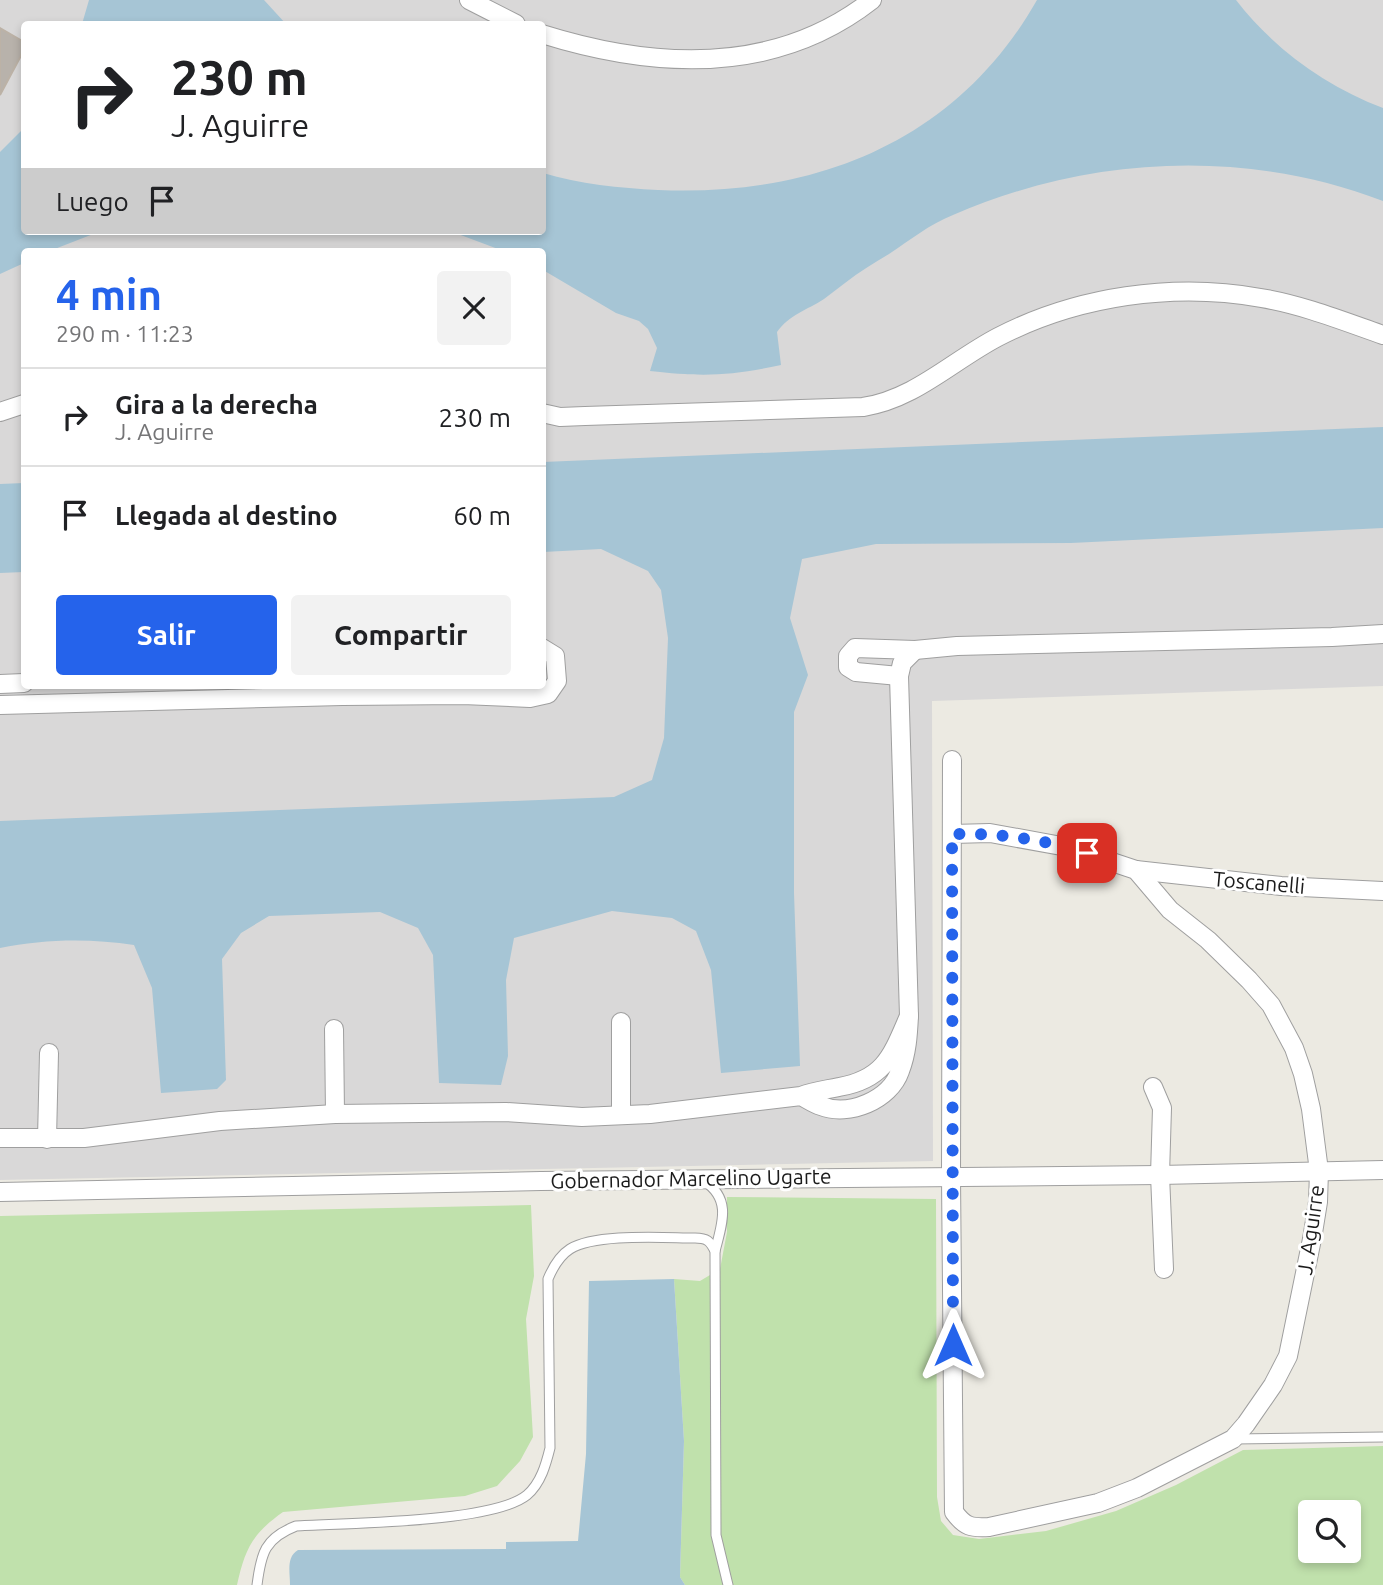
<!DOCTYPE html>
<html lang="es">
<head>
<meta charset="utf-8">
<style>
  :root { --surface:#fff; --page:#f2f2f2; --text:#202124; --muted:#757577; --line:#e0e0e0; --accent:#2563eb }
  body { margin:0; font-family:Ubuntu,sans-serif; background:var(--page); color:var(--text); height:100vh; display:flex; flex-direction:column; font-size:26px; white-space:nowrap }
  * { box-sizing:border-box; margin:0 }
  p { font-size:23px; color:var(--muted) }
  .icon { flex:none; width:38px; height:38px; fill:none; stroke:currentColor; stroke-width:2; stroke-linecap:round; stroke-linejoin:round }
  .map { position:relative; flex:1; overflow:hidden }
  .drawer { position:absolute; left:21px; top:248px; width:525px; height:441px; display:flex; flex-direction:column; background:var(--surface); border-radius:7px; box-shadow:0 4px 10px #0003 }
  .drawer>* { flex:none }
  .top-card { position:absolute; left:21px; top:21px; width:525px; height:214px; border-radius:7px; box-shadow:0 4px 10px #0003; background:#fff; color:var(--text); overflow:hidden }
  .buttons { position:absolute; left:1298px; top:1500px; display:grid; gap:14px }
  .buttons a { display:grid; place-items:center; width:63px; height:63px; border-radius:7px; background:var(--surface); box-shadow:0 4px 10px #0003; font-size:35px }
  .pin { position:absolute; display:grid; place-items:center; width:60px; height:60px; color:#fff; margin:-30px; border-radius:14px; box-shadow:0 4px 10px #0006 }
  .me { position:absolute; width:77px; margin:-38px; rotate:0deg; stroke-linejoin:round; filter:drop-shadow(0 0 5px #0008) }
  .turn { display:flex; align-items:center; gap:24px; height:147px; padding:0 35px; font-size:32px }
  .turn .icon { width:91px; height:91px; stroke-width:2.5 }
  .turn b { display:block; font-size:49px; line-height:60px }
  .then { display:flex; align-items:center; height:66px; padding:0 35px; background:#0003; gap:14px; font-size:26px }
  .round { display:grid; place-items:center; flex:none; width:74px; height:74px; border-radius:7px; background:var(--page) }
  .headline { display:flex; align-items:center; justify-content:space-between; height:119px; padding:0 35px }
  h1 { font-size:42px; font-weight:700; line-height:52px; color:var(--accent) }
  .action { display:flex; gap:14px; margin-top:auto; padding:14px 35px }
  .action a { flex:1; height:80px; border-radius:7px; background:var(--accent); color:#fff; font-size:28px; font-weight:700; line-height:80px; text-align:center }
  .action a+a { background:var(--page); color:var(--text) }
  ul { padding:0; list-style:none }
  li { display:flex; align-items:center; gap:21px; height:98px; padding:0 35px; border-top:2px solid var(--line) }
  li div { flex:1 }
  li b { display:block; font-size:26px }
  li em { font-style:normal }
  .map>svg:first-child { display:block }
  .residential { fill:#d9d8d8; fill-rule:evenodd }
  .grass { fill:#c0e1ac; fill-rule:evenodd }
  .water { fill:#a6c5d5 }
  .building { fill:#b8b2ab; stroke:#bcb2a6; stroke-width:2 }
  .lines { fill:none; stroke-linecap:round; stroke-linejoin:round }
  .service-casing { stroke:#9f9f9f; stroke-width:11 }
  .minor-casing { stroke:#9f9f9f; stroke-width:20 }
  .service { stroke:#fff; stroke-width:9 }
  .minor { stroke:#fff; stroke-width:18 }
  .route { stroke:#2563eb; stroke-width:12; stroke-dasharray:0 21.6 }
  .labels { text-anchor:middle; stroke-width:6; stroke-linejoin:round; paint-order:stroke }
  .street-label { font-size:21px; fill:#1b1b1b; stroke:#fff }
</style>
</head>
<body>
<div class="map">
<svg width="1383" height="1585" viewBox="0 0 1383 1585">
  <rect width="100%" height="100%" fill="#eceae2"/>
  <path class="residential" d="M 0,0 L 1383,0 L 1383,686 L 932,701 L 933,1161 L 0,1180 ZM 24,24 L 542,24 L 542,231 L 24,231 ZM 24,252 L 542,252 L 542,686 L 24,686 Z"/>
  <g class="grass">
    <path d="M 727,1197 L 936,1199 L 937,1497 L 941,1521 L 953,1535 L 979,1539 L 1046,1531 L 1116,1511 L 1176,1485 L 1243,1450 L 1383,1446 L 1383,1585 L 685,1585 L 680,1577 L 684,1441 L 674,1279 L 700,1281 L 720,1269 L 727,1232 ZM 1311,1512 L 1349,1512 L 1349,1550 L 1311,1550 Z"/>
    <path d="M 531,1205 L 534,1276 L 526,1319 L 533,1437 L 520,1461 L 497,1486 L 465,1496 L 283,1512 C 252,1534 245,1549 237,1585 L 0,1585 L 0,1216 Z"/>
  </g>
  <g class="water">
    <path d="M 89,0 L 264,0 L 286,24 L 82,24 Z"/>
    <path d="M 1037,0 L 1236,0 C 1274,49 1325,86 1383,108 L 1383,201 C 1244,148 1089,156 953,215 C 930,224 910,240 889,254 C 874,263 859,272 845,283 C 838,288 831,294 824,299 C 807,310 789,315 777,332 L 781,365 C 730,376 702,377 650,371 L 657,348 L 648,329 L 639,321 L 616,313 L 543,270 L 542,252 L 506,252 L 450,231 L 542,231 L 543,173 C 579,184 620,188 658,190 C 816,197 957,141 1037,0 Z"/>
    <path d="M 24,128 L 24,231 L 101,231 L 47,252 L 24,252 L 24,263 L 0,274 L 0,152 Z"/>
    <path d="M 1383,427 L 1383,528 L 1071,543 L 876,544 L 802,559 L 790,618 L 808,675 L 794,712 L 794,893 L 800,1066 L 721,1073 L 711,970 L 696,931 L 672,918 L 612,911 L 514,938 L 506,980 L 508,1056 L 501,1085 L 439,1083 L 433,955 L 418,928 L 380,912 L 269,916 L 241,933 L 222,959 L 226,1080 L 217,1089 L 161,1093 L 152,988 L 134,945 C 90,938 43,939 0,948 L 0,821 L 614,797 L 652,780 L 664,738 L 668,638 L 661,590 L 648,571 L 601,549 L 543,552 L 543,462 Z"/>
    <path d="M 24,483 L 24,572 L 0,573 L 0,484 Z"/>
    <path d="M 674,1279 L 684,1441 L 680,1577 L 685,1585 L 290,1585 C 290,1572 286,1557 298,1550 L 506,1549 L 506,1542 L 578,1541 L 586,1454 L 589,1281 Z"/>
  </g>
  <path class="building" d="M 0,28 L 24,42 L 24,50 L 0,95 Z"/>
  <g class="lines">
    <g class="service-casing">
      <g id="service">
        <path d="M 704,1181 C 732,1199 722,1224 715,1251"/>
        <path d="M 1234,1439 L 1383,1437"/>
        <path d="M 257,1585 C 261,1553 265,1538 296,1526 C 345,1523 493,1523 527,1495 C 541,1483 546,1464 550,1448 L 548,1279 C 553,1267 559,1256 570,1249 C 596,1233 665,1238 695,1238 C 707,1238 710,1241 715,1251 L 716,1535 L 728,1585"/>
      </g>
    </g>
    <g class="minor-casing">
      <g id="minor">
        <path d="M 469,0 L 516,24"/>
        <path d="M 542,34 C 654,69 775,76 872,0"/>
        <path d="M 0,412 L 24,404"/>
        <path d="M 542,413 L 560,417 L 585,416 L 863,407 C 915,399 952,361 998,337 C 1077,296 1174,282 1261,298 C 1303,305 1343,321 1383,335"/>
        <path d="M 899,676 L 856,672 L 848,667 L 848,656 L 855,648 L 915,650 L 957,646 L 1332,637 L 1383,634"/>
        <path d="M 0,684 L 24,683"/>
        <path d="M 0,705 L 342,696 L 463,695 L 530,698 L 548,694 L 557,681 L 555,656 L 542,648"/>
        <path d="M 952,760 L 951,1177 L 954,1512 C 965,1527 971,1528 989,1527 L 1098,1503 L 1137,1488 L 1233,1439 L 1246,1424 L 1273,1385 L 1288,1356 L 1312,1239 L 1318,1202 L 1319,1171 L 1311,1109 L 1303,1074 L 1294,1048 L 1271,1005 L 1249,980 L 1208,940 L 1170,910 L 1136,870 L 1067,847 L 990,833 L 952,834"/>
        <path d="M 1136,870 L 1281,886 L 1383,891"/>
        <path d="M 909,1016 L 899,676 L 902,663 L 915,650"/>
        <path d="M 621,1022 L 621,1115"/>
        <path d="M 334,1029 L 335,1114"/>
        <path d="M 1153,1087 L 1162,1108 L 1160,1175 L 1164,1269"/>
        <path d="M 0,1138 L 84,1138 L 220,1121 L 335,1114 L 506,1112 L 582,1117 L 650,1114 L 801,1096 C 814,1091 825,1090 839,1087 C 885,1079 892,1055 909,1016 C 908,1035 907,1053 900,1071 C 890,1100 849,1117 821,1106 C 814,1104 807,1099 801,1096"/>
        <path d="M 47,1139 L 49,1053"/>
        <path d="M 0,1192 L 541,1181 L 1160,1175 L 1383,1170"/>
      </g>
    </g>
    <use href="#service" class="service"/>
    <use href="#minor" class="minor"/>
  </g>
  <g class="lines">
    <path class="route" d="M 953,1345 L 952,834 C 998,833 1043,839 1087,853"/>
  </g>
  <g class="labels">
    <g class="street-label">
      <text transform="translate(1259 883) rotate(5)" y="7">Toscanelli</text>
      <text transform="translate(691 1179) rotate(-1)" y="7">Gobernador Marcelino Ugarte</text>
      <text transform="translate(1311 1230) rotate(-82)" y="7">J. Aguirre</text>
    </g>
  </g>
</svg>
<div class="buttons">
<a><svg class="icon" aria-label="search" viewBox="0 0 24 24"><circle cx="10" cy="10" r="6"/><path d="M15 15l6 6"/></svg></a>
</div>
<div class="pin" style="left:1087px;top:853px;background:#d93025"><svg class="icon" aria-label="arrive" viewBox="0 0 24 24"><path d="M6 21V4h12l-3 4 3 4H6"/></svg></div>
<svg class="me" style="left:953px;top:1345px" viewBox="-20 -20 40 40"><path d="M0-17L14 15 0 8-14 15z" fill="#2563eb" stroke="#fff" stroke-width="4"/></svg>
<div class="top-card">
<div class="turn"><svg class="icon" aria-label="right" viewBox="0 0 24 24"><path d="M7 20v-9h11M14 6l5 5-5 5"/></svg><div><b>230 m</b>J. Aguirre</div></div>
<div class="then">Luego<svg class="icon" aria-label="arrive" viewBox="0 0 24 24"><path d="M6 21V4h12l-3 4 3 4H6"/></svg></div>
</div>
<section class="drawer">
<div class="headline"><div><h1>4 min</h1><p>290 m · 11:23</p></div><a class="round"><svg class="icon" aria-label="close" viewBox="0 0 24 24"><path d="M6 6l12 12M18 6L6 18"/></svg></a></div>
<ul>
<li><svg class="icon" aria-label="right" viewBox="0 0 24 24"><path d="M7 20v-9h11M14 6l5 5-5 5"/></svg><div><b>Gira a la derecha</b><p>J. Aguirre</p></div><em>230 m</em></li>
<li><svg class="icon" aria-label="arrive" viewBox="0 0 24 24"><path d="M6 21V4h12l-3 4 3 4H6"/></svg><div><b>Llegada al destino</b></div><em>60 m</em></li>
</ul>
<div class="action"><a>Salir</a><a>Compartir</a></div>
</section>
</div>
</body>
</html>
